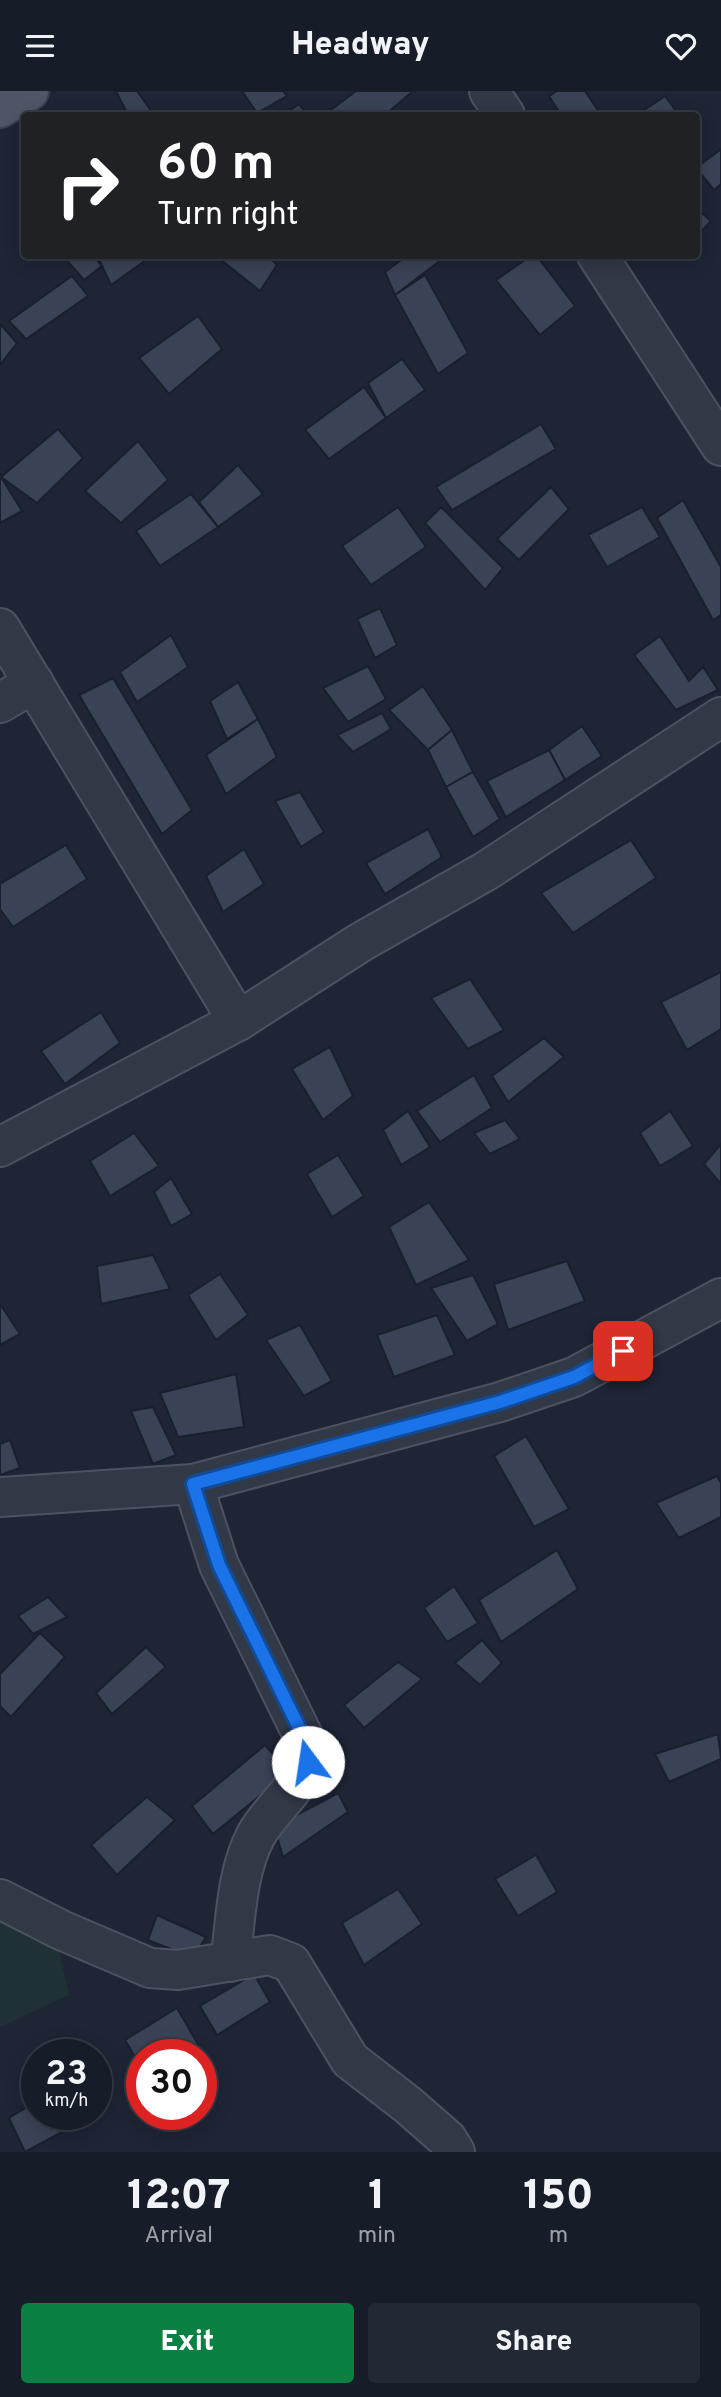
<!DOCTYPE html>
<html lang="en">
<head>
<meta charset="utf-8">
<style>
  :root { --surface:#161c28; --page:#232934; --text:#f1f3f6; --muted:#9ea1a8; --line:#353a45; --accent:#0b8043 }
  body { margin:0; font-family:Overpass,sans-serif; background:var(--page); color:var(--text); height:100vh; display:flex; flex-direction:column; font-size:26px; white-space:nowrap }
  * { box-sizing:border-box; margin:0 }
  p { font-size:23px; color:var(--muted) }
  .icon { flex:none; width:38px; height:38px; fill:none; stroke:currentColor; stroke-width:2; stroke-linecap:round; stroke-linejoin:round }
  .map { position:relative; height:2061px; overflow:hidden }
  .details { display:flex; flex-direction:column; background:var(--surface); flex:1 }
  .details>* { flex:none }
  .top-card { position:absolute; left:21px; top:21px; width:679px; height:147px; border-radius:7px; box-shadow:0 4px 18px #0003,0 0 0 2px var(--line); background:#202124; color:#fff; overflow:hidden }
  .speed { position:absolute; left:21px; top:1948px; display:flex; gap:14px; font-size:35px; font-weight:700; text-align:center }
  .speed>* { display:grid; place-content:center; width:91px; height:91px; border-radius:50%; background:var(--surface); box-shadow:0 4px 18px #0003,0 0 0 2px var(--line); line-height:1 }
  .speed small { font-size:18px; font-weight:400 }
  .speed .limit { border:10px solid #d22; background:#fff; color:#111 }
  .pin { position:absolute; display:grid; place-items:center; width:60px; height:60px; color:#fff; margin:-30px; border-radius:14px; box-shadow:0 4px 10px #0006 }
  .me { position:absolute; width:77px; margin:-38px; rotate:346deg; stroke-linejoin:round; filter:drop-shadow(0 0 5px #0008) }
  .turn { display:flex; align-items:center; gap:24px; height:147px; padding:0 21px; font-size:32px }
  .turn .icon { width:91px; height:91px; stroke-width:2.5 }
  .turn b { display:block; font-size:49px; line-height:60px }
  .eta { display:flex; justify-content:space-evenly; align-items:center; height:119px; text-align:center }
  .eta b { font-size:42px; font-weight:800; line-height:49px }
  .primary-button { display:flex; gap:14px; margin-top:auto; padding:14px 21px }
  .primary-button a { flex:1; height:80px; border-radius:7px; background:var(--accent); color:#fff; font-size:28px; font-weight:800; line-height:80px; text-align:center }
  .primary-button a+a { background:var(--page); color:var(--text) }
  header { display:flex; justify-content:space-between; align-items:center; height:91px; padding:0 21px; background:var(--surface); font-size:32px; font-weight:800 }
  .map>svg:first-child { display:block }
  .green { fill:#203136 }
  .building { fill:#3a4356; stroke:#191f2c; stroke-width:2 }
  .lines { fill:none; stroke-linecap:round; stroke-linejoin:round }
  .minor-casing { stroke:#4c5261; stroke-width:42 }
  .major-casing { stroke:#3b414f; stroke-width:42 }
  .minor { stroke:#313846; stroke-width:38 }
  .major { stroke:#4f5666; stroke-width:38 }
  .route-casing { stroke:#114b97; stroke-width:18 }
  .route { stroke:#1a73e8; stroke-width:12 }
</style>
</head>
<body>
<header><svg class="icon" aria-label="menu" viewBox="0 0 24 24"><path d="M4 6h16M4 12h16M4 18h16"/></svg>Headway<svg class="icon" aria-label="heart" viewBox="0 0 24 24"><path d="M12 20l-8-8c-3-5 5-10 8-4 3-6 11-1 8 4z"/></svg></header>
<div class="map">
<svg width="721" height="2061" viewBox="0 0 721 2061">
  <rect width="100%" height="100%" fill="#1e2535"/>
  <path class="green" d="M 0,1818 L 55,1844 L 69,1904 L 0,1936 Z"/>
  <g class="building">
    <path d="M 116,0 L 137,0 L 154,24 L 128,24 Z"/>
    <path d="M 242,0 L 283,0 L 287,5 L 257,22 Z"/>
    <path d="M 356,0 L 413,0 L 385,24 L 327,22 Z"/>
    <path d="M 557,0 L 585,0 L 601,24 L 561,24 L 549,5 Z"/>
    <path d="M 665,5 L 679,24 L 637,24 Z"/>
    <path d="M 299,13 L 308,24 L 284,24 Z"/>
    <path d="M 721,58 L 721,93 L 714,99 L 696,77 Z"/>
    <path d="M 696,117 L 711,130 L 696,146 Z"/>
    <path d="M 62,164 L 93,164 L 102,175 L 84,189 Z"/>
    <path d="M 97,164 L 153,164 L 111,194 Z"/>
    <path d="M 215,164 L 267,164 L 277,174 L 260,200 Z"/>
    <path d="M 437,164 L 441,169 L 395,204 L 385,181 L 408,164 Z"/>
    <path d="M 532,164 L 536,164 L 575,215 L 540,244 L 496,189 Z"/>
    <path d="M 425,184 L 468,262 L 438,283 L 395,204 Z"/>
    <path d="M 72,185 L 88,205 L 26,248 L 9,230 Z"/>
    <path d="M 198,225 L 222,258 L 169,303 L 139,267 Z"/>
    <path d="M 0,233 L 17,252 L 0,274 Z"/>
    <path d="M 402,268 L 425,299 L 386,327 L 368,292 Z"/>
    <path d="M 364,296 L 386,327 L 329,368 L 305,339 Z"/>
    <path d="M 541,333 L 556,358 L 452,419 L 436,396 Z"/>
    <path d="M 58,338 L 83,367 L 37,412 L 1,386 Z"/>
    <path d="M 138,350 L 168,389 L 121,432 L 85,400 Z"/>
    <path d="M 238,374 L 263,403 L 218,436 L 199,411 Z"/>
    <path d="M 0,384 L 22,420 L 0,432 Z"/>
    <path d="M 551,396 L 569,418 L 519,469 L 497,448 Z"/>
    <path d="M 191,403 L 218,436 L 160,475 L 136,440 Z"/>
    <path d="M 683,409 L 721,476 L 721,524 L 713,529 L 657,427 Z"/>
    <path d="M 398,416 L 426,456 L 371,494 L 342,455 Z"/>
    <path d="M 441,416 L 503,477 L 485,499 L 425,432 Z"/>
    <path d="M 642,416 L 660,446 L 607,476 L 588,444 Z"/>
    <path d="M 380,517 L 397,554 L 375,567 L 357,528 Z"/>
    <path d="M 171,544 L 188,576 L 137,611 L 120,581 Z"/>
    <path d="M 660,545 L 689,590 L 703,576 L 718,599 L 676,619 L 634,564 Z"/>
    <path d="M 368,575 L 386,608 L 348,631 L 323,597 Z"/>
    <path d="M 113,587 L 192,719 L 162,743 L 79,604 Z"/>
    <path d="M 238,591 L 258,628 L 227,648 L 210,610 Z"/>
    <path d="M 423,595 L 452,639 L 428,659 L 389,619 Z"/>
    <path d="M 382,622 L 391,638 L 353,661 L 337,644 Z"/>
    <path d="M 258,628 L 277,666 L 226,703 L 206,664 Z"/>
    <path d="M 582,635 L 602,665 L 565,689 L 549,659 Z"/>
    <path d="M 452,639 L 473,681 L 446,696 L 428,659 Z"/>
    <path d="M 549,659 L 565,689 L 506,726 L 487,690 Z"/>
    <path d="M 473,681 L 500,728 L 473,746 L 446,696 Z"/>
    <path d="M 300,701 L 324,741 L 301,756 L 275,710 Z"/>
    <path d="M 428,738 L 442,766 L 385,803 L 366,772 Z"/>
    <path d="M 631,749 L 656,787 L 573,842 L 541,802 Z"/>
    <path d="M 66,754 L 87,788 L 13,836 L 0,818 L 0,793 Z"/>
    <path d="M 244,758 L 264,793 L 223,821 L 206,785 Z"/>
    <path d="M 721,881 L 721,938 L 687,959 L 661,911 Z"/>
    <path d="M 470,888 L 504,939 L 468,958 L 431,907 Z"/>
    <path d="M 101,921 L 120,952 L 65,993 L 41,960 Z"/>
    <path d="M 544,947 L 564,966 L 508,1011 L 492,985 Z"/>
    <path d="M 330,956 L 353,1005 L 323,1029 L 292,978 Z"/>
    <path d="M 474,984 L 492,1017 L 440,1051 L 417,1020 Z"/>
    <path d="M 408,1020 L 430,1056 L 401,1074 L 383,1039 Z"/>
    <path d="M 670,1020 L 693,1055 L 660,1075 L 640,1042 Z"/>
    <path d="M 505,1029 L 520,1048 L 490,1063 L 474,1042 Z"/>
    <path d="M 134,1042 L 159,1075 L 110,1105 L 90,1070 Z"/>
    <path d="M 721,1053 L 721,1093 L 704,1073 Z"/>
    <path d="M 338,1064 L 364,1105 L 332,1126 L 307,1083 Z"/>
    <path d="M 171,1087 L 192,1123 L 171,1135 L 154,1101 Z"/>
    <path d="M 429,1111 L 469,1169 L 416,1194 L 389,1136 Z"/>
    <path d="M 153,1164 L 170,1198 L 101,1213 L 97,1175 Z"/>
    <path d="M 567,1170 L 585,1210 L 508,1239 L 494,1193 Z"/>
    <path d="M 220,1183 L 248,1224 L 216,1249 L 188,1204 Z"/>
    <path d="M 473,1184 L 498,1233 L 467,1250 L 431,1197 Z"/>
    <path d="M 0,1213 L 20,1243 L 0,1254 Z"/>
    <path d="M 437,1224 L 455,1264 L 394,1286 L 377,1244 Z"/>
    <path d="M 300,1234 L 332,1290 L 304,1305 L 266,1249 Z"/>
    <path d="M 236,1283 L 244,1336 L 178,1346 L 160,1302 Z"/>
    <path d="M 153,1316 L 176,1364 L 153,1373 L 131,1320 Z"/>
    <path d="M 526,1345 L 569,1418 L 534,1436 L 494,1365 Z"/>
    <path d="M 10,1349 L 20,1377 L 0,1384 L 0,1353 Z"/>
    <path d="M 717,1385 L 721,1392 L 721,1426 L 679,1447 L 656,1412 Z"/>
    <path d="M 557,1459 L 578,1498 L 501,1551 L 479,1509 Z"/>
    <path d="M 454,1495 L 478,1532 L 447,1551 L 424,1517 Z"/>
    <path d="M 48,1506 L 67,1526 L 33,1543 L 18,1525 Z"/>
    <path d="M 40,1542 L 65,1566 L 11,1626 L 0,1615 L 0,1583 Z"/>
    <path d="M 482,1549 L 502,1572 L 480,1594 L 455,1572 Z"/>
    <path d="M 146,1556 L 166,1576 L 112,1623 L 96,1602 Z"/>
    <path d="M 398,1571 L 422,1588 L 364,1637 L 344,1614 Z"/>
    <path d="M 718,1643 L 721,1668 L 669,1691 L 655,1663 Z"/>
    <path d="M 265,1654 L 289,1681 L 213,1743 L 192,1715 Z"/>
    <path d="M 338,1702 L 348,1721 L 283,1766 L 274,1736 Z"/>
    <path d="M 147,1706 L 175,1729 L 117,1784 L 91,1754 Z"/>
    <path d="M 536,1764 L 557,1801 L 518,1825 L 495,1788 Z"/>
    <path d="M 398,1798 L 422,1833 L 364,1874 L 342,1832 Z"/>
    <path d="M 157,1824 L 206,1846 L 193,1867 L 148,1849 Z"/>
    <path d="M 254,1883 L 270,1911 L 217,1944 L 200,1915 Z"/>
    <path d="M 177,1917 L 203,1962 L 142,1964 L 142,1978 L 125,1949 Z"/>
    <path d="M 37,2010 L 37,2023 L 72,2023 L 77,2033 L 25,2061 L 9,2027 Z"/>
  </g>
  <g class="lines">
    <g class="minor-casing">
      <g id="minor">
        <path d="M 489,0 L 505,24"/>
        <path d="M 597,164 L 721,355"/>
        <path d="M 0,537 L 238,930"/>
        <path d="M 0,612 L 34,592"/>
        <path d="M 0,1056 L 238,930 L 361,851 L 486,780 L 721,626"/>
        <path d="M 193,1393 L 219,1474 L 310,1659 C 305,1695 273,1714 256,1744 C 236,1782 236,1829 230,1871"/>
        <path d="M 0,1406 L 193,1393 L 500,1311 L 574,1286 L 721,1207"/>
        <path d="M 0,1808 L 61,1839 L 150,1877 L 178,1879 L 270,1864 L 291,1872 L 350,1969 L 408,2014 L 447,2048 L 455,2061"/>
      </g>
    </g>
    <g class="major-casing">
      <path id="major" d="M 0,17 L 29,0"/>
    </g>
    <use href="#minor" class="minor"/>
    <use href="#major" class="major"/>
  </g>
  <g class="lines">
    <g class="route-casing">
      <path id="route" d="M 308,1671 L 310,1659 L 219,1474 L 193,1393 L 500,1311 L 574,1286 L 623,1260"/>
    </g>
    <use href="#route" class="route"/>
  </g>
</svg>
<div class="speed"><div>23<small>km/h</small></div><div class="limit">30</div></div>
<div class="pin" style="left:623px;top:1260px;background:#d93025"><svg class="icon" aria-label="arrive" viewBox="0 0 24 24"><path d="M6 21V4h12l-3 4 3 4H6"/></svg></div>
<svg class="me" style="left:308px;top:1671px" viewBox="-20 -20 40 40"><circle r="19" fill="#fff"/><path d="M0-13L10 11 0 6-10 11z" fill="#1a73e8"/></svg>
<div class="top-card">
<div class="turn"><svg class="icon" aria-label="right" viewBox="0 0 24 24"><path d="M7 20v-9h11M14 6l5 5-5 5"/></svg><div><b>60 m</b>Turn right</div></div>
</div>
</div>
<section class="details">
<div class="eta">
<div><b>12:07</b><p>Arrival</p></div>
<div><b>1</b><p>min</p></div>
<div><b>150</b><p>m</p></div>
</div>
<div class="primary-button"><a>Exit</a><a>Share</a></div>
</section>
</body>
</html>
